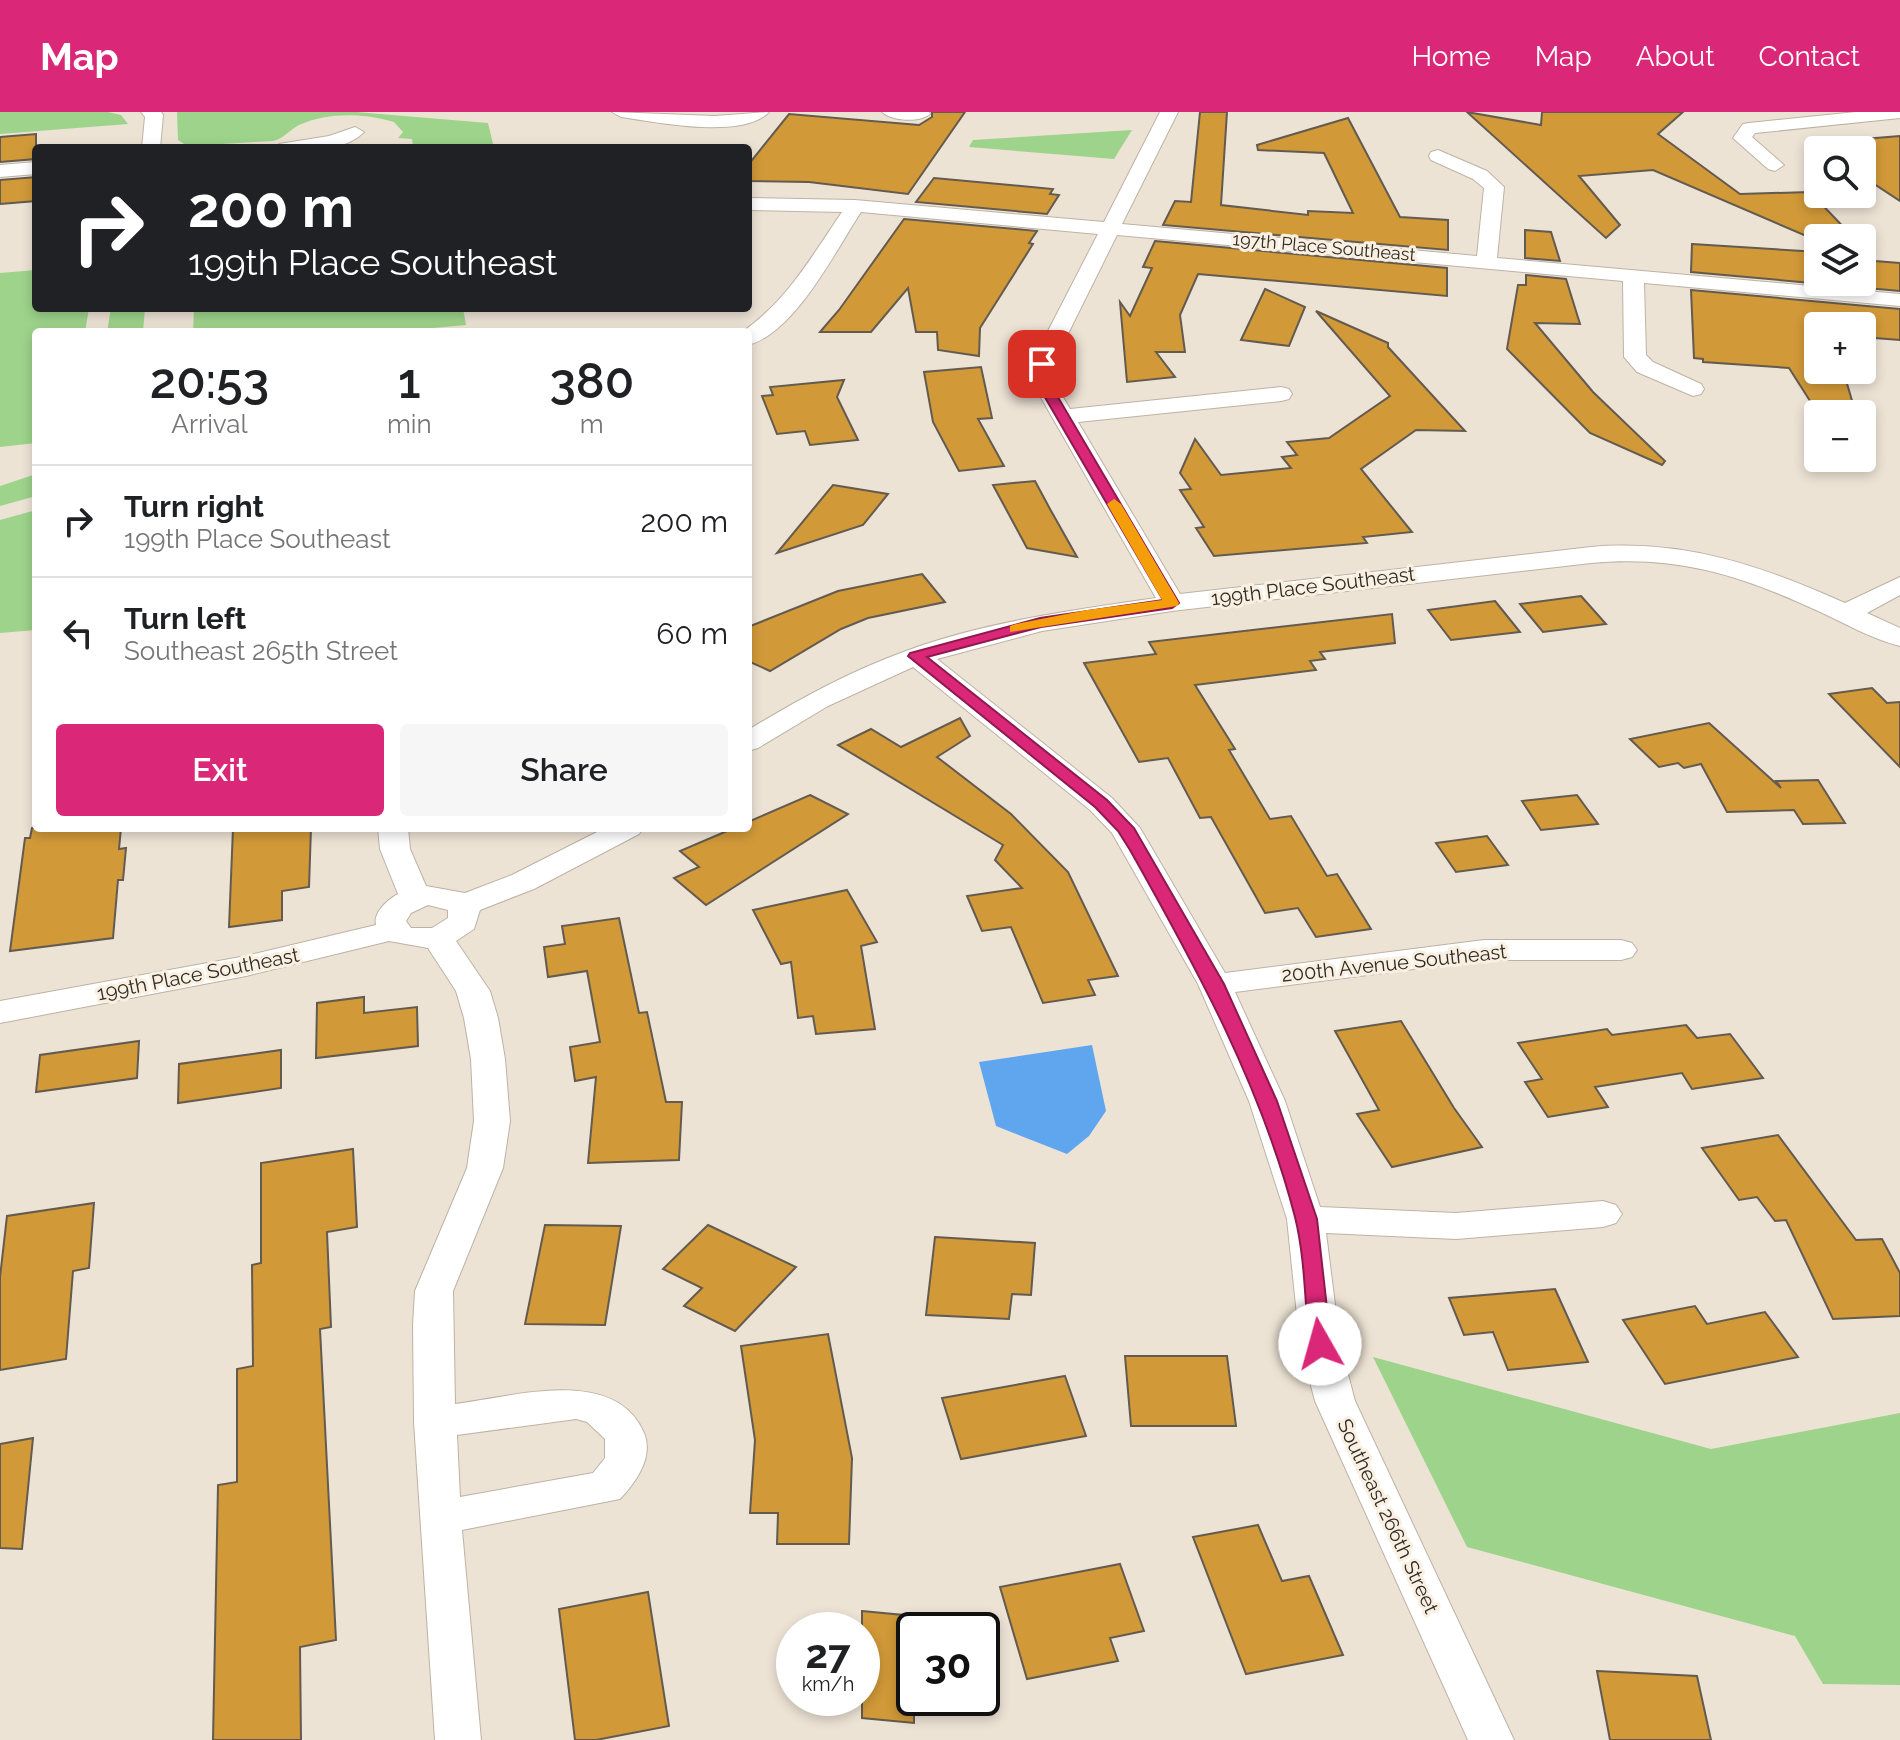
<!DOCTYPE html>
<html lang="en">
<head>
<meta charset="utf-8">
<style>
  :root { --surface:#fff; --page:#f6f6f6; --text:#202124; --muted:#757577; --line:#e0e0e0; --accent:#db2777 }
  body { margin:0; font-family:Raleway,sans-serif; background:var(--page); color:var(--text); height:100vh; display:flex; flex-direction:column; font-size:30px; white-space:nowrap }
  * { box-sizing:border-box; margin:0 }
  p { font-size:26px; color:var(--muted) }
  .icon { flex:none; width:44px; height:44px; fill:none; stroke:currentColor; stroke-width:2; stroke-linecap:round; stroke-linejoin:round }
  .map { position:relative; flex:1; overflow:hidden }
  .drawer { position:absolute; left:32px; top:216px; width:720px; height:504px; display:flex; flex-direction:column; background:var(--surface); border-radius:8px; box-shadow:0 4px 12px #0003 }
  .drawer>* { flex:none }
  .guide { position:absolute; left:32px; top:32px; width:720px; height:168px; border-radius:8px; box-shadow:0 4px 12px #0003; background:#202124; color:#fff; overflow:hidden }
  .controls { position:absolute; left:1804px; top:24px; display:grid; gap:16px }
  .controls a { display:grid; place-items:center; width:72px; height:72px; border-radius:8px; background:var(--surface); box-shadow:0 4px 12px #0003; font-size:40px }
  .speed { position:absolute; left:776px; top:1500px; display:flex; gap:16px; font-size:40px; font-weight:700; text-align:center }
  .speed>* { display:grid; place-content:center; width:104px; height:104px; border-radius:50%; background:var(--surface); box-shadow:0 4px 12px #0003; line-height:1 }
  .speed small { font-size:20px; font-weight:400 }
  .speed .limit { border:4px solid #111; border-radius:12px; background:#fff; color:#111 }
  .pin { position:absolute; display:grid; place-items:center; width:68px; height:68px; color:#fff; margin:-34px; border-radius:16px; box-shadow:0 4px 12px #0006 }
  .me { position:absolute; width:88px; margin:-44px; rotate:353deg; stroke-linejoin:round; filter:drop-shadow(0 0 6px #0008) }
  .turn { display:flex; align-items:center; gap:28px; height:168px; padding:0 24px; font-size:36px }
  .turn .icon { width:104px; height:104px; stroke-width:2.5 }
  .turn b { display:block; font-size:56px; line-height:68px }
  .eta { display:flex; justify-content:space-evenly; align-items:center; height:136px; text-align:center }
  .eta b { font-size:48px; font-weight:600; line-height:56px }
  .button { display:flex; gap:16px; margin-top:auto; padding:16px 24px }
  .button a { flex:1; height:92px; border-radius:8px; background:var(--accent); color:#fff; font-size:32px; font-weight:600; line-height:92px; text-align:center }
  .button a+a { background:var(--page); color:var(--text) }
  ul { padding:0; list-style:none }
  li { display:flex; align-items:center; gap:24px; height:112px; padding:0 24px; border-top:2px solid var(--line) }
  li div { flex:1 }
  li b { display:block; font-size:30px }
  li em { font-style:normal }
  header { display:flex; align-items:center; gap:48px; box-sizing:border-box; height:112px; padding:0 40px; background:var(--accent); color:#fff }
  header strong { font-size:38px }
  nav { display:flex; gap:44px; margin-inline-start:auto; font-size:28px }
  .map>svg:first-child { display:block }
  .green { fill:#9dd38a }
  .water { fill:#5fa6ef }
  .building { fill:#d19938; stroke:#635b4f; stroke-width:2 }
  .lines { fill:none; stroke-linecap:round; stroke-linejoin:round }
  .street-casing { stroke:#bcb2a5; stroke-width:2 }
  .street { fill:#fff; fill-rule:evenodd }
  .route { fill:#db2777; stroke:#8e194d; stroke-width:2 }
  .slow { fill:#f59e0b }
  .labels { text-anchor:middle; stroke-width:6; stroke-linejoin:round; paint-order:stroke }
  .far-street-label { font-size:18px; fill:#2e2a25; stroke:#faf0e2 }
  .street-label { font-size:20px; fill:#2e2a25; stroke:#faf0e2 }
</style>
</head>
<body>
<header>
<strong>Map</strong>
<nav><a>Home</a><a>Map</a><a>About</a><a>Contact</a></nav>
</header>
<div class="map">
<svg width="1900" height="1628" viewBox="0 0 1900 1628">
  <rect width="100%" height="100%" fill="#ede3d5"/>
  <g class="green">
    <path d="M 0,0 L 108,0 L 121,3 L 128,12 L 0,22 Z"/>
    <path d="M 177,0 L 356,0 L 488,11 L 494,36 L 413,36 L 412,27 L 398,26 L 403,20 L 394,10 C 364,1 328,0 299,13 C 289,18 285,26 273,29 L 187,34 L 178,28 Z"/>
    <path d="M 1132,18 L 1114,47 L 969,35 L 973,28 Z"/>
    <path d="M 36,158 L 36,196 L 89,196 L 85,220 L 36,220 L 36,331 L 0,335 L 0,161 Z"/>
    <path d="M 111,196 L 145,196 L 143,220 L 107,220 Z"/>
    <path d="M 194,196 L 463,196 L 466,213 L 388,220 L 193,220 Z"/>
    <path d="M 36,362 L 36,384 L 0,394 L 0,374 Z"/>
    <path d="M 36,398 L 36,518 L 0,521 L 0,408 Z"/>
    <path d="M 1373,1245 L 1711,1337 L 1900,1301 L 1900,1573 L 1823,1572 L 1795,1524 L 1467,1435 Z"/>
  </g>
  <path class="water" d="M 1092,933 L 1106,999 L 1089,1024 L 1067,1042 L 996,1014 L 979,950 Z"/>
  <g class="building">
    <path d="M 932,0 L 965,0 L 908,82 L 809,70 L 748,69 L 748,53 L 789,2 L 919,13 L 932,5 Z"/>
    <path d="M 1200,0 L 1227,0 L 1221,93 L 1308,103 L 1308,99 L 1353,101 L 1324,41 L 1258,38 L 1257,33 L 1348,6 L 1400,105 L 1448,108 L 1448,138 L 1163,113 L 1175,89 L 1191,90 Z"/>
    <path d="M 1467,0 L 1541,13 L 1542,0 L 1683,0 L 1658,22 L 1740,82 L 1810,80 L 1854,126 L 1818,126 L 1818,129 L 1653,58 L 1579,64 L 1620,113 L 1606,126 Z"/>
    <path d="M 36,22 L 36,47 L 0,50 L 0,25 Z"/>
    <path d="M 1900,24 L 1900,89 L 1862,64 L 1862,38 L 1823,38 L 1813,31 Z"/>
    <path d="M 36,65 L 36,89 L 0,92 L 0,68 Z"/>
    <path d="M 934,66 L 1053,77 L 1050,82 L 1059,83 L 1047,102 L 916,90 Z"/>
    <path d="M 904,107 L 1037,119 L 1029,131 L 1033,132 L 980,216 L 979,244 L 938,238 L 937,220 L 916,220 L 908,176 L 871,220 L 820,220 L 839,198 Z"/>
    <path d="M 1525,118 L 1551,120 L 1560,149 L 1525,146 Z"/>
    <path d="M 1155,129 L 1447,156 L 1447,184 L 1198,162 L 1180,203 L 1185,240 L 1156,240 L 1175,265 L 1127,270 L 1120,190 L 1130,204 L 1152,156 L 1143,155 Z"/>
    <path d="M 1692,132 L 1818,140 L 1818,170 L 1862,170 L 1862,135 L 1875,149 L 1900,151 L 1900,179 L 1691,160 Z"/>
    <path d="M 1526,163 L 1566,167 L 1580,212 L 1535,211 L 1593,280 L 1665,349 L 1662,353 L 1590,321 L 1507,237 L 1518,173 L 1526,173 Z"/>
    <path d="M 1265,177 L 1305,195 L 1289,234 L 1241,228 Z"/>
    <path d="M 1691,178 L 1900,197 L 1900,228 L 1862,225 L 1862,214 L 1818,214 L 1818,258 L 1843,258 L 1853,292 L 1812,292 L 1789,256 L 1703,250 L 1703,247 L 1694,246 Z"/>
    <path d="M 1316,199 L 1388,231 L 1388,235 L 1465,319 L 1416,318 L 1361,357 L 1412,420 L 1363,425 L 1367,431 L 1214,444 L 1196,416 L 1204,415 L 1180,378 L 1191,377 L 1180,361 L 1195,327 L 1221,363 L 1291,356 L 1282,345 L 1297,343 L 1287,330 L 1329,326 L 1390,284 Z"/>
    <path d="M 981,255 L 992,306 L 978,307 L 1004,354 L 959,359 L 933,310 L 924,260 Z"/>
    <path d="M 844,268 L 837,285 L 858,328 L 810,333 L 805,319 L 777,322 L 762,284 L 773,283 L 770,275 Z"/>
    <path d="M 1035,369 L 1050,397 L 1077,445 L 1027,436 L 993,373 Z"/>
    <path d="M 833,373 L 888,382 L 863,413 L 777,441 Z"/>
    <path d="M 922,462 L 945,490 L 868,506 L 841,517 L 770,559 L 748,549 L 748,515 L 838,479 Z"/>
    <path d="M 1581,484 L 1606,512 L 1543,520 L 1520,492 Z"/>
    <path d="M 1495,489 L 1520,520 L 1451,528 L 1428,498 Z"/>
    <path d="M 1392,502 L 1395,531 L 1320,540 L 1325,547 L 1310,549 L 1316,558 L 1195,573 L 1235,637 L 1229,638 L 1270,707 L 1291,704 L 1327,764 L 1337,762 L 1371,817 L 1316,825 L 1298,796 L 1265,801 L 1211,705 L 1200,706 L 1168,646 L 1139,650 L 1084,551 L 1156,542 L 1149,530 Z"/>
    <path d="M 1872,576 L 1887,591 L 1900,590 L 1900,655 L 1829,582 Z"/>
    <path d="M 960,606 L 970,624 L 937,645 L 1011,702 L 1068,760 L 1118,864 L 1088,868 L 1095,883 L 1043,891 L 1011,815 L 982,819 L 967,784 L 1022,776 L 995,748 L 1003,733 L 838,633 L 871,617 L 901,635 Z"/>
    <path d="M 1709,611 L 1781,676 L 1776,669 L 1818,668 L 1845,711 L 1803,712 L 1794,698 L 1727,700 L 1701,652 L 1684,656 L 1678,651 L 1659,655 L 1630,627 Z"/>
    <path d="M 810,683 L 848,702 L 706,793 L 674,766 L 699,755 L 680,739 L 734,716 L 748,716 L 748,710 Z"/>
    <path d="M 1577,683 L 1598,712 L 1541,718 L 1522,689 Z"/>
    <path d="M 32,716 L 121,716 L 119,737 L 126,736 L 123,768 L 118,768 L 113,826 L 10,839 L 25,726 L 30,726 Z"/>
    <path d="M 233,716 L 311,716 L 309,775 L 282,779 L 282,808 L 229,815 Z"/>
    <path d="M 1487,724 L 1508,753 L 1456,760 L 1436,731 Z"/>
    <path d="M 847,778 L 877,830 L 861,834 L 875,917 L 816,922 L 813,904 L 798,906 L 791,850 L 781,852 L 753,798 Z"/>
    <path d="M 619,806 L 639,901 L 647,900 L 666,990 L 682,990 L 679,1048 L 588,1051 L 596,965 L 575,969 L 570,935 L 600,930 L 587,859 L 548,865 L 544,835 L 565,832 L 562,814 Z"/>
    <path d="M 364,885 L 364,901 L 417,895 L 418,934 L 316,946 L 317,891 Z"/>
    <path d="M 1401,909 L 1454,996 L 1482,1035 L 1392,1055 L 1357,1002 L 1379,998 L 1335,919 Z"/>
    <path d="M 1686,913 L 1697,926 L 1730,922 L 1763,966 L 1692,977 L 1682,961 L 1595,975 L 1608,995 L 1548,1005 L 1525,970 L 1542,967 L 1518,931 L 1607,917 L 1612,923 Z"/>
    <path d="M 139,929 L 137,966 L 36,980 L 40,943 Z"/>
    <path d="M 281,938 L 281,976 L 178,991 L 179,952 Z"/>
    <path d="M 1778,1023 L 1856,1128 L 1882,1127 L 1900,1161 L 1900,1204 L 1833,1207 L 1786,1108 L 1775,1109 L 1757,1085 L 1739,1088 L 1702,1036 Z"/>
    <path d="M 353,1037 L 357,1115 L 327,1120 L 331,1215 L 320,1217 L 336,1528 L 300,1535 L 301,1628 L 213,1628 L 218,1373 L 237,1370 L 237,1257 L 253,1254 L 252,1153 L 261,1151 L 261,1051 Z"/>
    <path d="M 94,1091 L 89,1156 L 73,1159 L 66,1247 L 0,1258 L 0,1165 L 7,1104 Z"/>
    <path d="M 545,1113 L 621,1114 L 605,1213 L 525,1212 Z"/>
    <path d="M 708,1113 L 796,1155 L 735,1219 L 684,1194 L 702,1176 L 663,1157 Z"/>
    <path d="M 935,1125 L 1035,1131 L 1031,1183 L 1012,1182 L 1009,1207 L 926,1203 Z"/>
    <path d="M 1555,1177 L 1588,1250 L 1508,1258 L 1493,1220 L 1464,1223 L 1449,1186 Z"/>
    <path d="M 1695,1194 L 1707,1212 L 1765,1200 L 1798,1245 L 1665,1272 L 1623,1208 Z"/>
    <path d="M 828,1222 L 852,1346 L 849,1432 L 777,1432 L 778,1401 L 750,1401 L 755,1328 L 741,1234 Z"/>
    <path d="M 1125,1244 L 1227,1244 L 1236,1314 L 1131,1314 Z"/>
    <path d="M 1065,1264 L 1086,1324 L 961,1347 L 942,1286 Z"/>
    <path d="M 33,1326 L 22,1437 L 0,1436 L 0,1332 Z"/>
    <path d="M 1258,1413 L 1282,1469 L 1309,1464 L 1343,1543 L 1246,1562 L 1193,1425 Z"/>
    <path d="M 1120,1452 L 1144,1519 L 1110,1526 L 1118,1549 L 1027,1567 L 1000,1475 Z"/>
    <path d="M 648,1480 L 669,1614 L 596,1628 L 575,1628 L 559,1497 Z"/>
    <path d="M 862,1499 L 914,1504 L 914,1611 L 862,1606 Z"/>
    <path d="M 1597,1559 L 1697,1564 L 1711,1628 L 1610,1628 Z"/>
  </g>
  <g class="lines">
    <g class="street-casing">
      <g id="street">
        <path d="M 141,0 L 161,0 L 163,3 L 160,36 L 142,36 L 145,5 Z"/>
        <path d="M 612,0 L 715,4 L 769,0 C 743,28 656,10 621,5 Z"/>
        <path d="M 882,0 L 929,0 L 930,2 C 919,11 892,9 882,0 Z"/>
        <path d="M 1160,0 L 1178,0 L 1122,112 L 1477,144 L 1484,76 L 1473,67 L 1431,48 L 1429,44 L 1431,40 L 1438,38 L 1487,59 L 1504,75 L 1497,146 L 1900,182 L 1900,194 L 1644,171 L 1646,243 L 1653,250 L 1701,272 L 1704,277 L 1701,282 L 1693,284 L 1637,260 L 1624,245 L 1623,169 L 1117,123 L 1053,252 L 1054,270 L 1070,297 L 1281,275 L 1289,277 L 1292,282 L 1289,287 L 1281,289 L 1078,310 L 1180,482 L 1591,435 C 1683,427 1763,454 1845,491 L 1900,465 L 1900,483 L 1867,501 L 1900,516 L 1900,534 C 1871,527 1843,510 1816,498 C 1740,463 1676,443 1591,451 L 1172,499 L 1042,519 L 937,547 L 1112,686 L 1140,716 L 1225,861 L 1484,828 L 1621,828 L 1632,831 L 1637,838 L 1632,845 L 1621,848 L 1484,848 L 1235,880 L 1285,989 L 1320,1095 L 1456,1101 L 1603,1089 L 1616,1093 L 1622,1102 L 1616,1111 L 1603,1115 L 1456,1127 L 1326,1121 L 1340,1232 L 1355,1289 L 1514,1628 L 1468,1628 L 1315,1289 L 1300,1232 L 1287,1107 L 1249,989 L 1198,872 L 1112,721 L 1090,698 L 913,555 L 828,594 L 758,636 L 748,639 L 748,618 C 798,588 850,559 906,539 C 984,510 1074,498 1156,486 L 1032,270 L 1031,252 L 1098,122 L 861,100 C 836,138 795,221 748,233 L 748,220 L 742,220 C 787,189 812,144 842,100 L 748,98 L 748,86 L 855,88 L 1104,110 Z"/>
        <path d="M 1856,0 L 1900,0 L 1900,6 L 1755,21 L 1752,25 L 1784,53 L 1775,59 L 1768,57 L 1733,26 L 1743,12 L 1749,11 Z"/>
        <path d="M 355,15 L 364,20 C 343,42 303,36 276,36 L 279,32 L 329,24 Z"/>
        <path d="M 36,50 L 36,62 L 0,65 L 0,53 Z"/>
        <path d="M 378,716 L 408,716 L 410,737 L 426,774 L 465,781 L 512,763 L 605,716 L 643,716 L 639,722 L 534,777 L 480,798 L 474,817 L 456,829 L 490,879 L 498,906 L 505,947 L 510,1009 L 503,1056 L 453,1179 L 455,1292 C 512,1285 615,1253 644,1321 C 654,1345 636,1370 620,1387 L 462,1418 L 481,1628 L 435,1628 L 414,1310 L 413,1213 L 415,1179 L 467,1056 L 474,1009 L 471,947 L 464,906 L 456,879 L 428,836 L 389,829 L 246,864 L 0,911 L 0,889 L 246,844 L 376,813 C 373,801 387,788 398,782 L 380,737 ZM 428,793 L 448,798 L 448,806 L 432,816 L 411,816 L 406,809 L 411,801 ZM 576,1307 L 587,1310 L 605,1327 L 605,1346 L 593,1361 L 460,1385 L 457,1323 Z"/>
      </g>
    </g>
    <use href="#street" class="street"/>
  </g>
  <path class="route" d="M 1042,248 L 1048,252 L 1049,270 L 1179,491 L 1172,496 L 1041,515 L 927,545 L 1107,688 L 1134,716 L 1224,872 L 1277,989 L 1317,1107 L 1331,1232 L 1328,1238 L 1320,1241 L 1312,1238 L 1309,1232 C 1305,1191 1305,1145 1295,1105 C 1261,973 1196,855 1130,738 L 1118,719 L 1095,695 L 908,544 L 910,541 L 1040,506 L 1163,488 L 1036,270 L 1036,252 Z"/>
  <path class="slow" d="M 1114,387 L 1121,392 L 1179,491 L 1177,494 L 1010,520 L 1010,514 L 1016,512 L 1087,498 L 1162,488 L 1107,392 Z"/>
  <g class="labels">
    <g class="far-street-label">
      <text transform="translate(1324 135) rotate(5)" y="6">197th Place Southeast</text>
    </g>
    <g class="street-label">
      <text transform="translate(1313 474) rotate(-7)" y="7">199th Place Southeast</text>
      <text transform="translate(1394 851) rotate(-6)" y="7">200th Avenue Southeast</text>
      <text transform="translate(198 862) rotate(-11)" y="7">199th Place Southeast</text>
      <text transform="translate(1388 1404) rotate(65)" y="7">Southeast 266th Street</text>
    </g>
  </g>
</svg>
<div class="controls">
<a><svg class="icon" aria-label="search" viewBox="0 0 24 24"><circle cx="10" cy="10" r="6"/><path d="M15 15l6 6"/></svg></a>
<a><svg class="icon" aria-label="layers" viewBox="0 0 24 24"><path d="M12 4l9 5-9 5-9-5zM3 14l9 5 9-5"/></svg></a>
<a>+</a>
<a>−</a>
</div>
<div class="speed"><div>27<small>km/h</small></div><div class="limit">30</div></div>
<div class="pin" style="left:1042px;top:252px;background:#d93025"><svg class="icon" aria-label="arrive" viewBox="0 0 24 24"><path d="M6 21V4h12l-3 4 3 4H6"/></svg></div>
<svg class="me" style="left:1320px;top:1232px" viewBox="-20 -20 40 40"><circle r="19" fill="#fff"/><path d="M0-13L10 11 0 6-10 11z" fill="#db2777"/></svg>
<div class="guide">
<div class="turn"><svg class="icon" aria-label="right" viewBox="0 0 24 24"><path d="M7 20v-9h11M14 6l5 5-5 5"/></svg><div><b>200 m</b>199th Place Southeast</div></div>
</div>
<section class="drawer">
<div class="eta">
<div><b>20:53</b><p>Arrival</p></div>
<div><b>1</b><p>min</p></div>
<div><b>380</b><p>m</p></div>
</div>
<ul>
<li><svg class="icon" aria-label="right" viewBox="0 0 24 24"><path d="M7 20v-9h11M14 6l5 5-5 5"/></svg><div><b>Turn right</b><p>199th Place Southeast</p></div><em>200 m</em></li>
<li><svg class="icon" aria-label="left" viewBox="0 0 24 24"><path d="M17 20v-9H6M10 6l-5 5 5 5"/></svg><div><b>Turn left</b><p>Southeast 265th Street</p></div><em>60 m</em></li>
</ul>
<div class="button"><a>Exit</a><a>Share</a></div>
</section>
</div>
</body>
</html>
